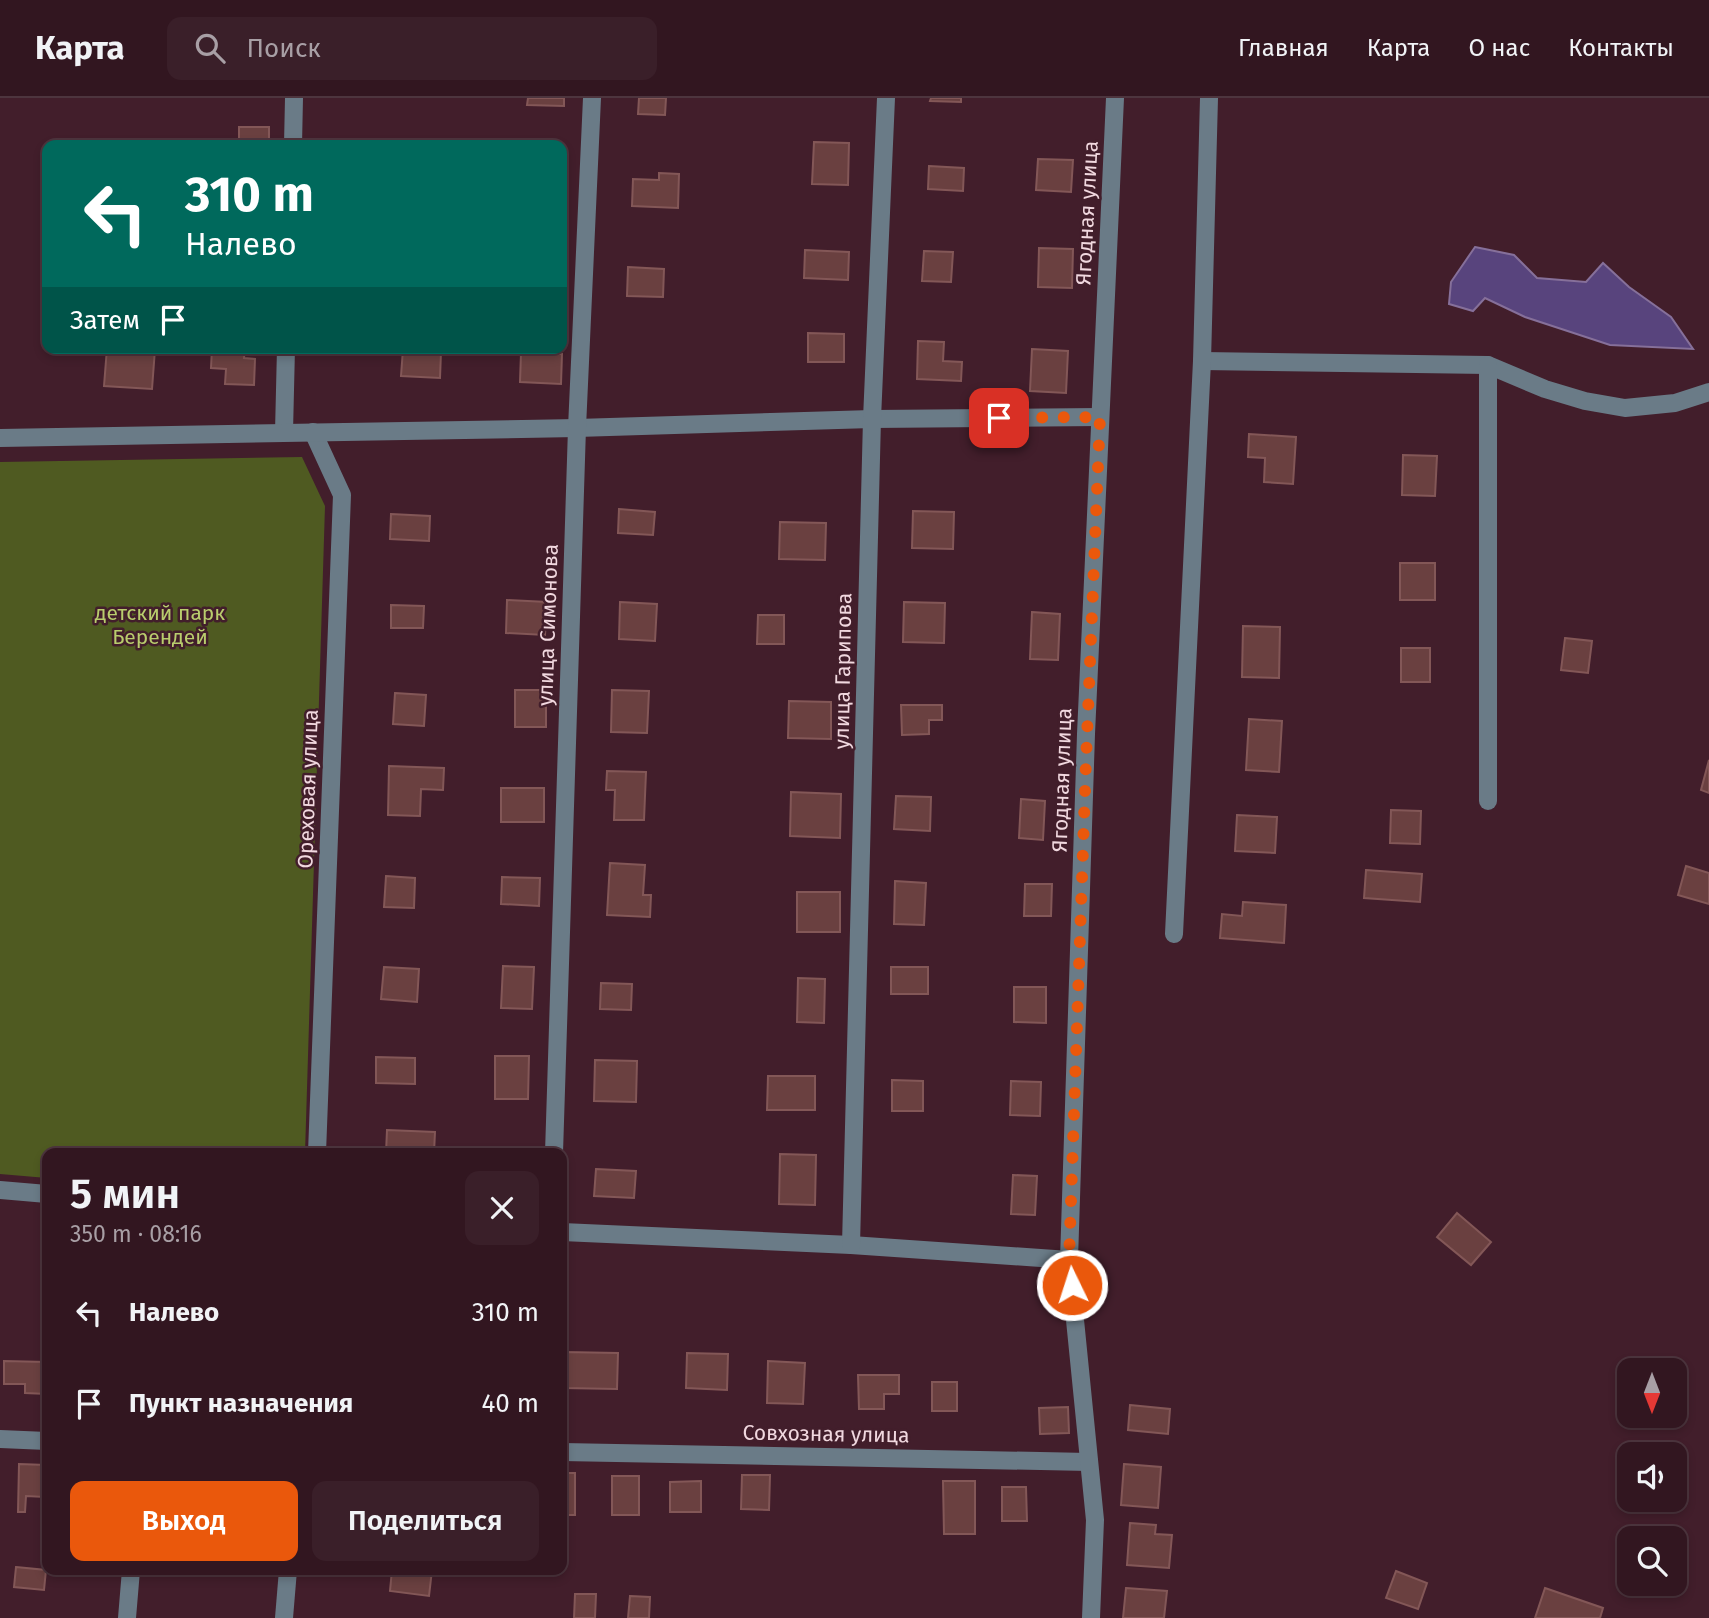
<!DOCTYPE html>
<html lang="ru">
<head>
<meta charset="utf-8">
<style>
  :root { --surface:#321620; --page:#3a1f29; --text:#f1f3f6; --muted:#a89fa5; --line:#4d353e; --accent:#ea580c }
  body { margin:0; font-family:"Fira Sans",sans-serif; background:var(--page); color:var(--text); height:100vh; display:flex; flex-direction:column; font-size:26px; white-space:nowrap }
  * { box-sizing:border-box; margin:0 }
  p { font-size:23px; color:var(--muted) }
  .icon { flex:none; width:38px; height:38px; fill:none; stroke:currentColor; stroke-width:2; stroke-linecap:round; stroke-linejoin:round }
  .map { position:relative; flex:1; overflow:hidden }
  .panel { position:absolute; left:42px; top:1050px; width:525px; height:427px; display:flex; flex-direction:column; background:var(--surface); border-radius:14px; box-shadow:0 4px 10px #0003,0 0 0 2px var(--line) }
  .panel>* { flex:none }
  .hud { position:absolute; left:42px; top:42px; width:525px; height:214px; border-radius:14px; box-shadow:0 4px 10px #0003,0 0 0 2px var(--line); background:#00695c; color:#fff; overflow:hidden }
  .needle { width:46px; rotate:180deg }
  .tools { position:absolute; left:1617px; top:1260px; display:grid; gap:14px }
  .tools a { display:grid; place-items:center; width:70px; height:70px; border-radius:14px; background:var(--surface); box-shadow:0 4px 10px #0003,0 0 0 2px var(--line); font-size:35px }
  .pin { position:absolute; display:grid; place-items:center; width:60px; height:60px; color:#fff; margin:-30px; border-radius:14px; box-shadow:0 4px 10px #0006 }
  .me { position:absolute; width:77px; margin:-38px; rotate:356deg; stroke-linejoin:round; filter:drop-shadow(0 0 5px #0008) }
  .turn { display:flex; align-items:center; gap:24px; height:147px; padding:0 28px; font-size:32px }
  .turn .icon { width:91px; height:91px; stroke-width:2.5 }
  .turn b { display:block; font-size:49px; line-height:60px }
  .then { display:flex; align-items:center; height:66px; padding:0 28px; background:#0003; gap:14px; font-size:26px }
  .round { display:grid; place-items:center; flex:none; width:74px; height:74px; border-radius:14px; background:var(--page) }
  .summary { display:flex; align-items:center; justify-content:space-between; height:119px; padding:0 28px }
  h1 { font-size:42px; font-weight:600; line-height:52px }
  .button { display:flex; gap:14px; margin-top:auto; padding:14px 28px }
  .button a { flex:1; height:80px; border-radius:14px; background:var(--accent); color:#fff; font-size:28px; font-weight:600; line-height:80px; text-align:center }
  .button a+a { background:var(--page); color:var(--text) }
  ul { padding:0; list-style:none }
  li { display:flex; align-items:center; gap:21px; height:91px; padding:0 28px }
  li div { flex:1 }
  li b { display:block; font-size:26px }
  li em { font-style:normal }
  header { display:flex; align-items:center; gap:42px; box-sizing:border-box; height:98px; padding:0 35px; background:var(--surface); border-bottom:2px solid var(--line) }
  header strong { font-size:33px }
  nav { display:flex; gap:38px; margin-inline-start:auto; font-size:24px }
  .search { width:490px; height:63px; background:var(--page); display:flex; align-items:center; gap:18px; box-sizing:border-box; padding:0 24px; border-radius:14px; color:var(--muted); font-size:26px }
  .map>svg:first-child { display:block }
  .green { fill:#4f5a21 }
  .water { fill:#58447d; stroke:#86709a; stroke-width:2 }
  .building { fill:#6a4040; stroke:#835757; stroke-width:2 }
  .lines { fill:none; stroke-linecap:round; stroke-linejoin:round }
  .minor { stroke:#6a7b87; stroke-width:18 }
  .route { stroke:#ea580c; stroke-width:12; stroke-dasharray:0 21.6 }
  .labels { text-anchor:middle; stroke-width:5; stroke-linejoin:round; paint-order:stroke }
  .street-label { font-size:21px; fill:#f1d8df; stroke:#421e2b }
  .park-label { font-size:21px; fill:#b9cd6d; stroke:#421e2b }
</style>
</head>
<body>
<header>
<strong>Карта</strong>
<div class="search"><svg class="icon" aria-label="search" viewBox="0 0 24 24"><circle cx="10" cy="10" r="6"/><path d="M15 15l6 6"/></svg>Поиск</div>
<nav><a>Главная</a><a>Карта</a><a>О нас</a><a>Контакты</a></nav>
</header>
<div class="map">
<svg width="1709" height="1520" viewBox="0 0 1709 1520">
  <rect width="100%" height="100%" fill="#421e2b"/>
  <path class="green" d="M 302,359 L 325,408 L 305,1055 L 47,1055 L 47,1080 L 0,1076 L 0,364 Z"/>
  <path class="water" d="M 1475,149 L 1514,157 L 1537,180 L 1586,184 L 1603,165 L 1629,189 L 1671,219 L 1693,251 L 1610,247 L 1525,219 L 1485,200 L 1473,213 L 1449,206 L 1451,184 Z"/>
  <g class="building">
    <path d="M 528,0 L 564,0 L 564,8 L 527,7 Z"/>
    <path d="M 639,0 L 666,0 L 665,17 L 638,16 Z"/>
    <path d="M 931,0 L 961,0 L 961,4 L 930,3 Z"/>
    <rect x="239" y="29" width="30" height="18"/>
    <path d="M 814,44 L 849,45 L 848,87 L 812,86 Z"/>
    <path d="M 1038,61 L 1073,62 L 1071,94 L 1036,92 Z"/>
    <path d="M 929,68 L 964,70 L 963,93 L 928,91 Z"/>
    <path d="M 659,75 L 679,76 L 678,110 L 632,108 L 633,81 L 659,82 Z"/>
    <path d="M 1039,150 L 1073,151 L 1072,190 L 1038,189 Z"/>
    <path d="M 805,152 L 849,154 L 848,182 L 804,180 Z"/>
    <path d="M 924,153 L 953,154 L 951,184 L 922,183 Z"/>
    <path d="M 628,169 L 664,171 L 663,199 L 627,198 Z"/>
    <path d="M 808,235 L 844,236 L 844,264 L 808,264 Z"/>
    <path d="M 918,243 L 944,244 L 943,263 L 962,264 L 961,283 L 917,281 Z"/>
    <path d="M 107,250 L 155,251 L 152,291 L 104,288 Z"/>
    <path d="M 212,250 L 245,250 L 244,260 L 255,261 L 254,287 L 225,286 L 226,271 L 211,270 Z"/>
    <path d="M 403,251 L 441,254 L 440,280 L 401,278 Z"/>
    <path d="M 1032,251 L 1068,253 L 1066,295 L 1030,293 Z"/>
    <path d="M 521,255 L 562,256 L 561,286 L 520,284 Z"/>
    <path d="M 1249,336 L 1296,339 L 1293,386 L 1264,384 L 1265,360 L 1248,359 Z"/>
    <path d="M 1403,357 L 1437,358 L 1435,398 L 1402,397 Z"/>
    <path d="M 619,411 L 655,414 L 653,437 L 618,435 Z"/>
    <path d="M 913,413 L 954,414 L 953,451 L 912,450 Z"/>
    <path d="M 391,416 L 430,418 L 429,443 L 390,441 Z"/>
    <path d="M 780,424 L 826,425 L 825,462 L 779,461 Z"/>
    <rect x="1400" y="465" width="35" height="37"/>
    <path d="M 507,502 L 547,504 L 545,537 L 506,535 Z"/>
    <path d="M 620,504 L 657,506 L 655,543 L 619,541 Z"/>
    <path d="M 904,504 L 945,505 L 944,545 L 903,544 Z"/>
    <path d="M 391,507 L 424,508 L 423,530 L 391,530 Z"/>
    <path d="M 1032,514 L 1060,516 L 1058,562 L 1030,561 Z"/>
    <path d="M 758,517 L 784,517 L 784,546 L 757,546 Z"/>
    <path d="M 1243,528 L 1280,529 L 1279,580 L 1242,579 Z"/>
    <path d="M 1565,540 L 1592,543 L 1588,575 L 1561,572 Z"/>
    <rect x="1401" y="550" width="29" height="34"/>
    <rect x="515" y="592" width="31" height="37"/>
    <path d="M 612,592 L 649,593 L 647,635 L 611,634 Z"/>
    <path d="M 395,595 L 426,597 L 424,628 L 393,626 Z"/>
    <path d="M 789,603 L 831,604 L 831,641 L 788,640 Z"/>
    <path d="M 901,607 L 942,607 L 942,622 L 929,622 L 929,636 L 902,637 Z"/>
    <path d="M 1249,621 L 1282,623 L 1279,674 L 1246,672 Z"/>
    <path d="M 1709,662 L 1709,695 L 1701,692 Z"/>
    <path d="M 389,668 L 444,670 L 443,692 L 421,691 L 420,718 L 388,717 Z"/>
    <path d="M 607,673 L 646,674 L 644,722 L 614,722 L 615,692 L 606,692 Z"/>
    <rect x="501" y="690" width="43" height="34"/>
    <path d="M 791,694 L 841,696 L 840,740 L 790,738 Z"/>
    <path d="M 896,698 L 931,699 L 930,733 L 894,731 Z"/>
    <path d="M 1021,701 L 1045,703 L 1043,742 L 1019,740 Z"/>
    <path d="M 1391,712 L 1421,713 L 1420,746 L 1390,745 Z"/>
    <path d="M 1237,717 L 1277,719 L 1275,755 L 1235,753 Z"/>
    <path d="M 610,765 L 645,767 L 643,797 L 651,797 L 650,819 L 607,817 Z"/>
    <path d="M 1686,768 L 1709,775 L 1709,806 L 1678,797 Z"/>
    <path d="M 1366,772 L 1422,776 L 1420,804 L 1364,800 Z"/>
    <path d="M 386,778 L 415,780 L 414,810 L 384,809 Z"/>
    <path d="M 502,779 L 540,780 L 539,808 L 501,806 Z"/>
    <path d="M 895,783 L 926,785 L 924,827 L 894,826 Z"/>
    <path d="M 1025,786 L 1052,786 L 1051,818 L 1024,818 Z"/>
    <rect x="797" y="794" width="43" height="40"/>
    <path d="M 1243,804 L 1286,807 L 1284,845 L 1220,840 L 1222,816 L 1242,818 Z"/>
    <path d="M 503,868 L 534,869 L 532,911 L 501,910 Z"/>
    <path d="M 384,869 L 419,871 L 417,904 L 381,901 Z"/>
    <rect x="891" y="869" width="37" height="27"/>
    <path d="M 798,880 L 825,881 L 824,925 L 797,924 Z"/>
    <path d="M 601,885 L 632,886 L 631,912 L 600,911 Z"/>
    <path d="M 1014,889 L 1046,889 L 1046,925 L 1014,924 Z"/>
    <path d="M 495,958 L 529,958 L 528,1001 L 495,1001 Z"/>
    <path d="M 376,959 L 415,960 L 415,986 L 376,985 Z"/>
    <path d="M 595,962 L 637,963 L 636,1004 L 594,1003 Z"/>
    <path d="M 768,978 L 815,978 L 815,1012 L 767,1012 Z"/>
    <path d="M 892,982 L 923,983 L 923,1013 L 892,1013 Z"/>
    <path d="M 1011,983 L 1041,984 L 1040,1018 L 1010,1017 Z"/>
    <path d="M 387,1032 L 435,1034 L 434,1055 L 386,1055 Z"/>
    <path d="M 780,1056 L 816,1057 L 815,1107 L 779,1106 Z"/>
    <path d="M 596,1071 L 636,1073 L 634,1100 L 594,1098 Z"/>
    <path d="M 1013,1077 L 1037,1078 L 1035,1117 L 1011,1116 Z"/>
    <path d="M 1457,1115 L 1491,1144 L 1471,1167 L 1437,1139 Z"/>
    <path d="M 564,1254 L 618,1255 L 617,1291 L 563,1290 Z"/>
    <path d="M 687,1255 L 728,1256 L 727,1292 L 686,1290 Z"/>
    <path d="M 4,1263 L 47,1264 L 47,1296 L 25,1295 L 25,1286 L 4,1286 Z"/>
    <path d="M 768,1263 L 805,1265 L 803,1306 L 767,1305 Z"/>
    <path d="M 858,1277 L 899,1277 L 899,1296 L 884,1296 L 884,1311 L 859,1311 Z"/>
    <rect x="932" y="1284" width="25" height="29"/>
    <path d="M 1130,1307 L 1170,1311 L 1168,1336 L 1128,1332 Z"/>
    <path d="M 1068,1309 L 1069,1335 L 1040,1336 L 1039,1310 Z"/>
    <path d="M 19,1366 L 46,1367 L 45,1399 L 26,1398 L 25,1414 L 18,1414 Z"/>
    <path d="M 1124,1366 L 1161,1369 L 1158,1410 L 1121,1407 Z"/>
    <rect x="562" y="1375" width="13" height="42"/>
    <path d="M 742,1377 L 770,1377 L 769,1412 L 741,1411 Z"/>
    <rect x="612" y="1378" width="27" height="39"/>
    <path d="M 701,1383 L 701,1414 L 670,1414 L 670,1384 Z"/>
    <path d="M 943,1383 L 975,1383 L 975,1436 L 944,1436 Z"/>
    <path d="M 1002,1389 L 1026,1389 L 1027,1423 L 1002,1423 Z"/>
    <path d="M 1130,1425 L 1156,1427 L 1155,1436 L 1172,1437 L 1169,1470 L 1127,1467 Z"/>
    <path d="M 16,1469 L 46,1472 L 44,1492 L 14,1489 Z"/>
    <path d="M 164,1472 L 194,1472 L 193,1478 L 164,1476 Z"/>
    <path d="M 392,1472 L 432,1472 L 429,1498 L 390,1493 Z"/>
    <path d="M 1396,1473 L 1427,1485 L 1418,1511 L 1386,1500 Z"/>
    <path d="M 1126,1490 L 1167,1493 L 1164,1520 L 1123,1520 Z"/>
    <path d="M 1545,1490 L 1603,1510 L 1600,1520 L 1535,1520 Z"/>
    <path d="M 575,1496 L 596,1496 L 595,1520 L 574,1520 Z"/>
    <path d="M 630,1498 L 650,1499 L 649,1520 L 628,1520 Z"/>
  </g>
  <g class="lines">
    <g class="minor">
      <path d="M 293,47 L 294,0"/>
      <path d="M 1202,263 L 1488,267 L 1545,291 L 1585,303 L 1625,310 L 1675,305 L 1709,294"/>
      <path d="M 1488,267 L 1488,703"/>
      <path d="M 284,334 L 286,250"/>
      <path d="M 313,334 L 342,397 L 317,1055"/>
      <path d="M 0,340 L 577,330 L 872,321 L 1100,319"/>
      <path d="M 1174,836 L 1202,263 L 1209,0"/>
      <path d="M 554,1055 L 577,330 L 592,0"/>
      <path d="M 0,1092 L 47,1096"/>
      <path d="M 562,1134 L 851,1147 L 1069,1162"/>
      <path d="M 851,1147 L 872,321 L 886,0"/>
      <path d="M 0,1341 L 47,1343"/>
      <path d="M 562,1354 L 1089,1364"/>
      <path d="M 127,1520 L 131,1472"/>
      <path d="M 284,1520 L 288,1472"/>
      <path d="M 1091,1520 L 1095,1422 L 1069,1162 L 1086,636 L 1115,0"/>
    </g>
  </g>
  <g class="lines">
    <path class="route" d="M 999,320 L 1100,319 L 1086,663 L 1069,1162 L 1072,1187"/>
  </g>
  <g class="labels">
    <g class="street-label">
      <text transform="translate(1087 115) rotate(-87)" y="7">Ягодная улица</text>
      <text transform="translate(548 527) rotate(-88)" y="7">улица Симонова</text>
      <text transform="translate(843 573) rotate(-89)" y="7">улица Гарипова</text>
      <text transform="translate(1062 682) rotate(-88)" y="7">Ягодная улица</text>
      <text transform="translate(308 691) rotate(-88)" y="7">Ореховая улица</text>
      <text transform="translate(826 1336) rotate(1)" y="7">Совхозная улица</text>
    </g>
    <g class="park-label">
      <text x="160" y="522">детский парк<tspan x="160" dy="24">Берендей</tspan></text>
    </g>
  </g>
</svg>
<div class="tools">
<a><svg class="needle" viewBox="-14 -14 28 28"><path d="M0-13l5 13h-10z" fill="#e53935"/><path d="M0 13l5-13h-10z" fill="#a89fa5"/></svg></a>
<a><svg class="icon" aria-label="sound" viewBox="0 0 24 24"><path d="M4 9h4l5-4v14l-5-4H4zM17 9q2 3 0 6"/></svg></a>
<a><svg class="icon" aria-label="search" viewBox="0 0 24 24"><circle cx="10" cy="10" r="6"/><path d="M15 15l6 6"/></svg></a>
</div>
<div class="pin" style="left:999px;top:320px;background:#d93025"><svg class="icon" aria-label="arrive" viewBox="0 0 24 24"><path d="M6 21V4h12l-3 4 3 4H6"/></svg></div>
<svg class="me" style="left:1072px;top:1187px" viewBox="-20 -20 40 40"><circle r="17" fill="#ea580c" stroke="#fff" stroke-width="3"/><path d="M0-11L8 9 0 5-8 9z" fill="#fff"/></svg>
<div class="hud">
<div class="turn"><svg class="icon" aria-label="left" viewBox="0 0 24 24"><path d="M17 20v-9H6M10 6l-5 5 5 5"/></svg><div><b>310 m</b>Налево</div></div>
<div class="then">Затем<svg class="icon" aria-label="arrive" viewBox="0 0 24 24"><path d="M6 21V4h12l-3 4 3 4H6"/></svg></div>
</div>
<section class="panel">
<div class="summary"><div><h1>5 мин</h1><p>350 m · 08:16</p></div><a class="round"><svg class="icon" aria-label="close" viewBox="0 0 24 24"><path d="M6 6l12 12M18 6L6 18"/></svg></a></div>
<ul>
<li><svg class="icon" aria-label="left" viewBox="0 0 24 24"><path d="M17 20v-9H6M10 6l-5 5 5 5"/></svg><div><b>Налево</b></div><em>310 m</em></li>
<li><svg class="icon" aria-label="arrive" viewBox="0 0 24 24"><path d="M6 21V4h12l-3 4 3 4H6"/></svg><div><b>Пункт назначения</b></div><em>40 m</em></li>
</ul>
<div class="button"><a>Выход</a><a>Поделиться</a></div>
</section>
</div>
</body>
</html>
